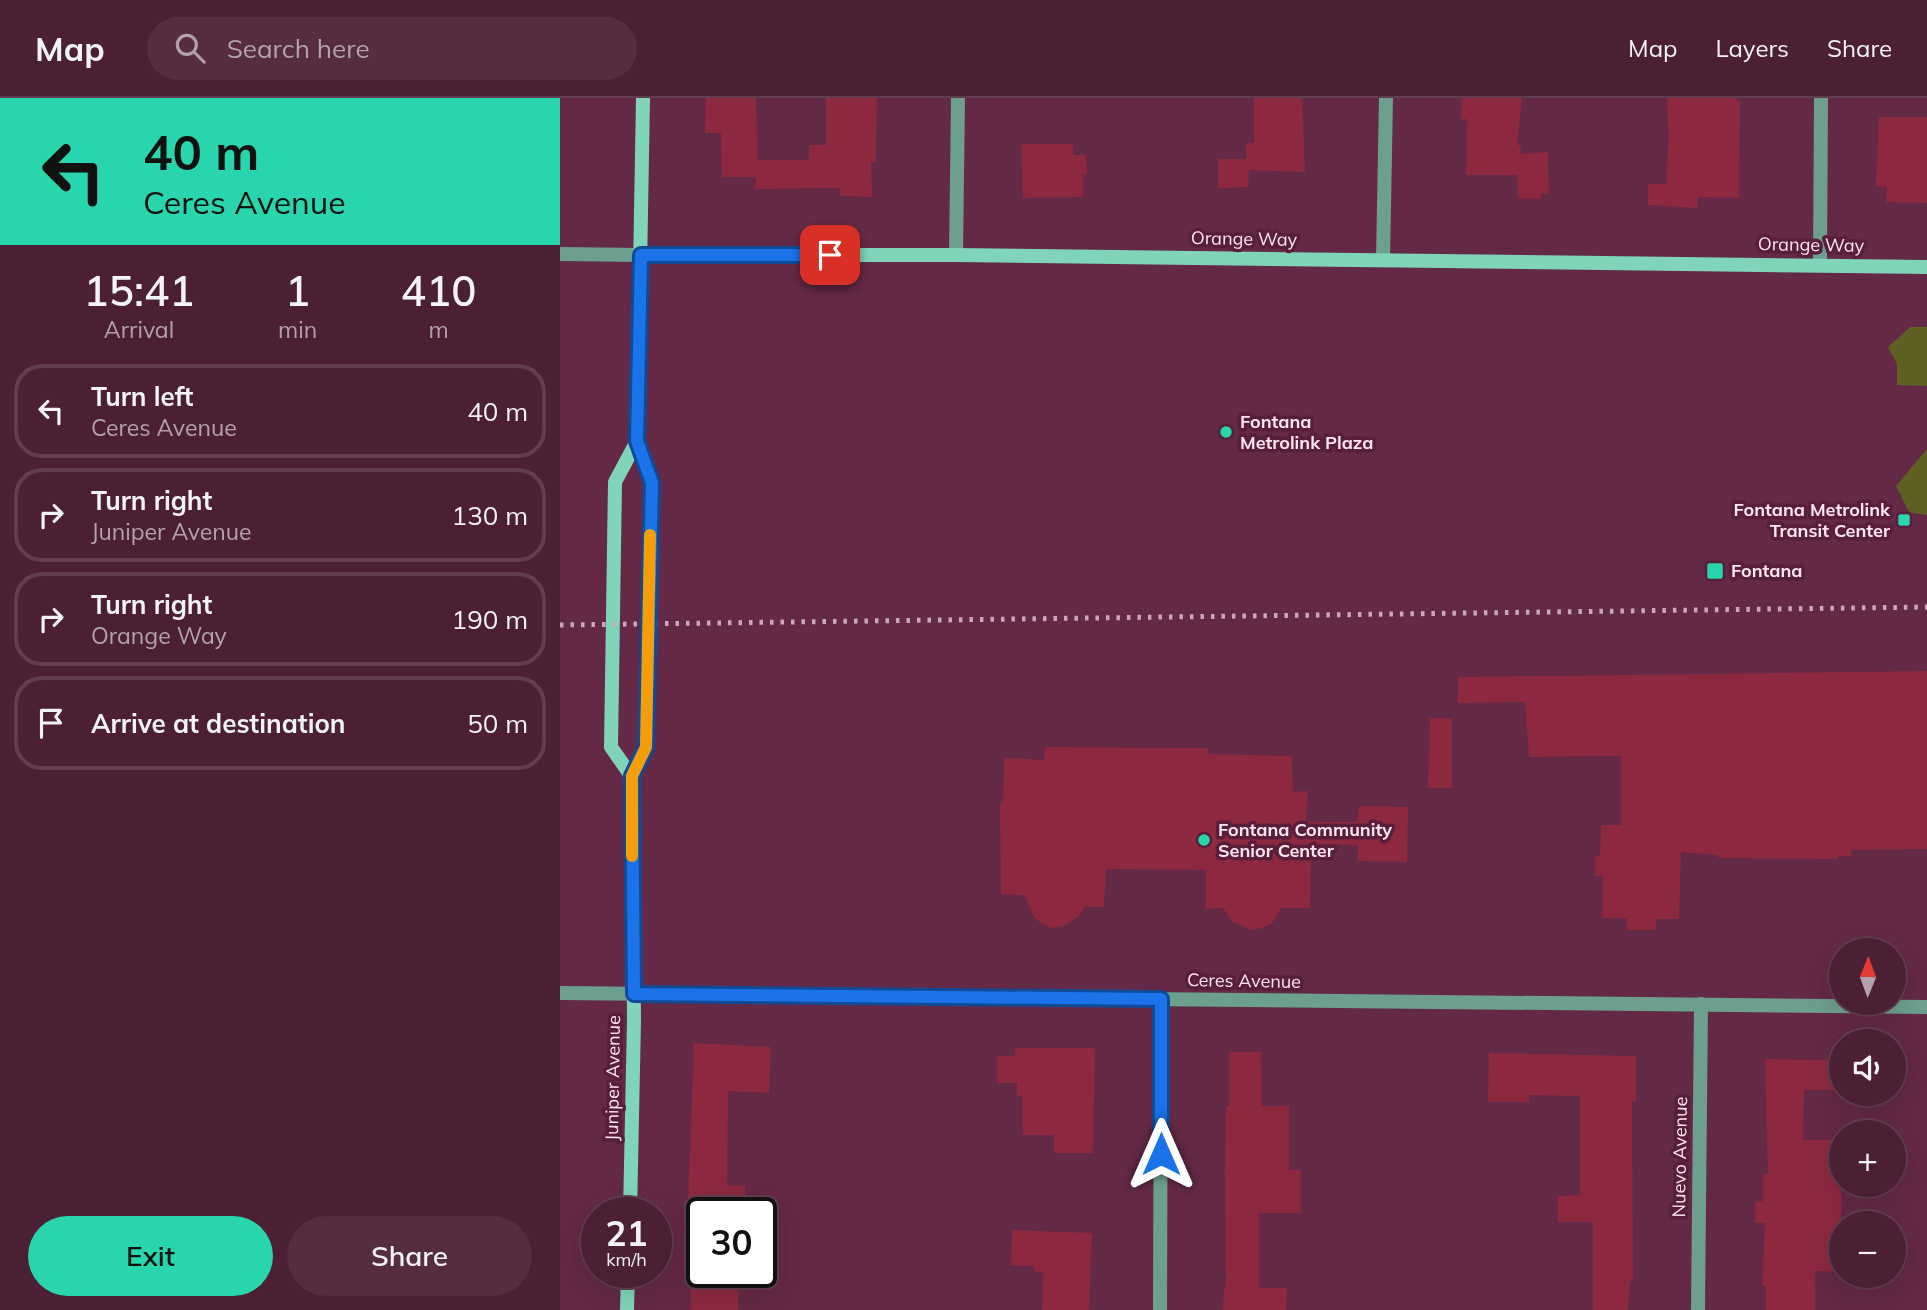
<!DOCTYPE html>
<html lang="en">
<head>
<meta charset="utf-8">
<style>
  :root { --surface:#4b1f34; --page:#552c40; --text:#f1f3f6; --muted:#b2a2ac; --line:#623d4f; --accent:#28d5ad }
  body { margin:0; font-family:Mulish,sans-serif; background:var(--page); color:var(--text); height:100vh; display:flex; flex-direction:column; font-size:26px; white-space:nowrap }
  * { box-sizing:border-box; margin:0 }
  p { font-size:23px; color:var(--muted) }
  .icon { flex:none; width:38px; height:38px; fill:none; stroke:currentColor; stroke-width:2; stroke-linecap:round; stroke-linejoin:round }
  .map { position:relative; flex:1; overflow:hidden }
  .sheet { display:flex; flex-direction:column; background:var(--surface); width:560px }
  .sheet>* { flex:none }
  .hud { background:#28d5ad; color:#111; overflow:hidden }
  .needle { width:46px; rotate:1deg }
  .fabs { position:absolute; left:1269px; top:840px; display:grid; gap:14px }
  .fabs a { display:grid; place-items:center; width:77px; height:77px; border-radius:50%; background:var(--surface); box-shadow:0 7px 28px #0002,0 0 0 2px var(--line); font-size:35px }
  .speed { position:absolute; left:21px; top:1099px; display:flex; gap:14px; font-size:35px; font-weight:700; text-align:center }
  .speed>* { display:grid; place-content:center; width:91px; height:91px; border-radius:50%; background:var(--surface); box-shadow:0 7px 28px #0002,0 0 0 2px var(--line); line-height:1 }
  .speed small { font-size:18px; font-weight:400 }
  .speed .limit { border:4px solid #111; border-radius:10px; background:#fff; color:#111 }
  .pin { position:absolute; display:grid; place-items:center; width:60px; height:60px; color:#fff; margin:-30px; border-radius:14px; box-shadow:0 4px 10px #0006 }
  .me { position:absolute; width:77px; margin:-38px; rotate:0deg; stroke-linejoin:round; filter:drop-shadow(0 0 5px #0008) }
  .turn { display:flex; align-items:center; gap:24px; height:147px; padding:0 28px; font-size:32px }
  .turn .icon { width:91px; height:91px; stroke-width:2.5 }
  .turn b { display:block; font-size:49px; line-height:60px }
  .eta { display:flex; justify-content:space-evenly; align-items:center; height:119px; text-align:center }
  .eta b { font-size:42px; font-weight:600; line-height:49px }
  .cta { display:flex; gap:14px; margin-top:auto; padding:14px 28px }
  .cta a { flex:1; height:80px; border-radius:42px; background:var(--accent); color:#111; font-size:28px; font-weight:600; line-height:80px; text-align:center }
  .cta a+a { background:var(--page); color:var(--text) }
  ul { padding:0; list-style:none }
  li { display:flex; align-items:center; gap:21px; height:94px; margin:0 14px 10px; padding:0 14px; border:4px solid var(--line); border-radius:28px }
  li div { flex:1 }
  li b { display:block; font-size:26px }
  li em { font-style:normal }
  header { display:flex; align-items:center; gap:42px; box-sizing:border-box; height:98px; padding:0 35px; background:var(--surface); border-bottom:2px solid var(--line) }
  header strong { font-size:33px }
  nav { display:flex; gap:38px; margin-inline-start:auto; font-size:24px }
  .search { width:490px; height:63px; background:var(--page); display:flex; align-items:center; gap:18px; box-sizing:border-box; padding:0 24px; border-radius:38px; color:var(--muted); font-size:26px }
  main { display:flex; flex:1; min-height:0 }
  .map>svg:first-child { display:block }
  .green { fill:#5e6121 }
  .building { fill:#8d293f }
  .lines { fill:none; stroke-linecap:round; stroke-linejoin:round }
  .street { stroke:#6c9f8e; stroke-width:14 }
  .secondary { stroke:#7fd4ba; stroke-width:14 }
  .rail { stroke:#cba8b8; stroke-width:5; stroke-dasharray:3.5 7; stroke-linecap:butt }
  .route-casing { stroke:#114b97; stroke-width:18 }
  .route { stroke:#1a73e8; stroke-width:12 }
  .slow { stroke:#f59e0b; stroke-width:12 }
  .poi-dot { fill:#28d5ad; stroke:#581e3b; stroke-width:2.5 }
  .labels { text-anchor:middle; stroke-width:7; stroke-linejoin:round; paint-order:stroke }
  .street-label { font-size:18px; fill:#fee7f0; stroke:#581e3b }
  .poi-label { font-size:18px; font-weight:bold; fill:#fee7f0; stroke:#581e3b; text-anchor:start }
</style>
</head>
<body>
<header>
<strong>Map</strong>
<div class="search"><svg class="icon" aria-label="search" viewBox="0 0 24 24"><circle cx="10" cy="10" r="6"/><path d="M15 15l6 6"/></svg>Search here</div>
<nav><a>Map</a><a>Layers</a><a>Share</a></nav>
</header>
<main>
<section class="sheet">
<div class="hud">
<div class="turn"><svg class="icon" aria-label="left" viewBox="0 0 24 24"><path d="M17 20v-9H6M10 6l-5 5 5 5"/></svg><div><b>40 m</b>Ceres Avenue</div></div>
</div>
<div class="eta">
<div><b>15:41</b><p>Arrival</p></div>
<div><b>1</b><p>min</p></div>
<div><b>410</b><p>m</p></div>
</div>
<ul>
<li><svg class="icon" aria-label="left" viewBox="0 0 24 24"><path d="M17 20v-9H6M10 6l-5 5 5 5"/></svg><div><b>Turn left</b><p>Ceres Avenue</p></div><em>40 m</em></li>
<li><svg class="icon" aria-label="right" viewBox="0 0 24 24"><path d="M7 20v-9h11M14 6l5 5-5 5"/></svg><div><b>Turn right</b><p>Juniper Avenue</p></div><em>130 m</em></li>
<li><svg class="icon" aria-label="right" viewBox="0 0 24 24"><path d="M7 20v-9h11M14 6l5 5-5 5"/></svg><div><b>Turn right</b><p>Orange Way</p></div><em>190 m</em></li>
<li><svg class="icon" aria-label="arrive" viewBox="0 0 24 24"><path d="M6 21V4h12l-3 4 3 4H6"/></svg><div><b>Arrive at destination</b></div><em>50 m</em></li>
</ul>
<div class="cta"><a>Exit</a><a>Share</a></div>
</section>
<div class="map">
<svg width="1367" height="1212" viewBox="0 0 1367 1212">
  <rect width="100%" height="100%" fill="#642946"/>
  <g class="green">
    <path d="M 1350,229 L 1367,229 L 1367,288 L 1337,287 L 1337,266 L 1328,249 Z"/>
    <path d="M 1367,351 L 1367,417 L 1349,414 L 1336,388 Z"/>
  </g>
  <g class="building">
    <path d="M 146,0 L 196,0 L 198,62 L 249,62 L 249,47 L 266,47 L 266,0 L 317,0 L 316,64 L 311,64 L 312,99 L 280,98 L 280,90 L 195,91 L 196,79 L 162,79 L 161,35 L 145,35 Z"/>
    <path d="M 694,0 L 742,0 L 745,74 L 689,72 L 688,89 L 658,90 L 658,61 L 686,61 L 686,45 L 694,45 Z"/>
    <path d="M 902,0 L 962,0 L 957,47 L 961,47 L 960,56 L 988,54 L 989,96 L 982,95 L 981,101 L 958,100 L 957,77 L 906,77 L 907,21 L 901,21 Z"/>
    <path d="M 1107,0 L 1174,0 L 1180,3 L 1179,100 L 1138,99 L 1137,110 L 1088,107 L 1088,86 L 1106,86 L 1109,33 L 1108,33 Z"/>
    <path d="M 1319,19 L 1367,19 L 1367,105 L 1326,104 L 1327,89 L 1316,88 Z"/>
    <path d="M 461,46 L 513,46 L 513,57 L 526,57 L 527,76 L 523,77 L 523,99 L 463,100 Z"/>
    <path d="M 1367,573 L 1367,751 L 1291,752 L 1291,759 L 1279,758 L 1277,761 L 1159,760 L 1158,757 L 1121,754 L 1119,821 L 1096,821 L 1096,832 L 1067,832 L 1066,820 L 1042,820 L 1043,778 L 1035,778 L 1035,758 L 1040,757 L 1041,727 L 1061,727 L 1061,658 L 969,659 L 965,604 L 898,605 L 898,579 Z"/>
    <path d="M 870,620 L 892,621 L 892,690 L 868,690 Z"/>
    <path d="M 485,649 L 648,650 L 648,656 L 732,658 L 733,694 L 748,693 L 746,724 L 797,724 L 799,708 L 848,709 L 847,764 L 798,763 L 798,747 L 751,746 L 750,810 L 722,810 L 712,825 L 702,830 L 692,832 L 673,824 L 663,810 L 646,811 L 646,772 L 546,771 L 544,809 L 524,809 L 520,817 L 504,828 L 492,830 L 482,826 L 474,819 L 464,797 L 441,796 L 440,705 L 443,705 L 444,660 L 484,662 Z"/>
    <path d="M 134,945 L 211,949 L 209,995 L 168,993 L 167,1087 L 185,1088 L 185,1109 L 128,1107 Z"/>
    <path d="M 455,950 L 535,950 L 533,1055 L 494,1055 L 494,1037 L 463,1037 L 462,998 L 457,998 L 457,985 L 437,985 L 437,958 L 455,958 Z"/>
    <path d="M 669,954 L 701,954 L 702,1008 L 729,1008 L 729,1072 L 741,1072 L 741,1115 L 699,1115 L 699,1190 L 727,1190 L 726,1212 L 663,1212 L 664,1189 L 666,1189 L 665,1072 L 666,1008 L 669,1008 Z"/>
    <path d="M 929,955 L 1076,958 L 1076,1003 L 1072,1003 L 1073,1183 L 1070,1183 L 1068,1212 L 1033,1212 L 1033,1124 L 998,1124 L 998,1098 L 1020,1097 L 1020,998 L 969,997 L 969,1004 L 928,1004 Z"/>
    <path d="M 1205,961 L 1281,962 L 1281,992 L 1244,992 L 1243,1042 L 1281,1042 L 1281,1174 L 1255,1173 L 1255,1212 L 1206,1212 L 1206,1188 L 1202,1188 L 1205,1125 L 1195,1125 L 1195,1104 L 1203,1103 L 1203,1076 L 1208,1076 Z"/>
    <path d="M 452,1132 L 532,1135 L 529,1212 L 482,1212 L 483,1174 L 474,1174 L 474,1168 L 451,1167 Z"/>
    <path d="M 130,1174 L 178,1174 L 178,1212 L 131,1212 Z"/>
  </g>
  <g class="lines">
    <g class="street">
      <path d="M 0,156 L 81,157"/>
      <path d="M 396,157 L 398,0"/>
      <path d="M 823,162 L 826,0"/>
      <path d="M 1260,166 L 1261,0"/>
      <path d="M 0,895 L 1367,909"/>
      <path d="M 600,1212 L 601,901"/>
      <path d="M 1138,1212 L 1141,906"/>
    </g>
    <g class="secondary">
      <path d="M 81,157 L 396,157 L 1367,169"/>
      <path d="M 72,679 L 51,649 L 55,384 L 77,343"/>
      <path d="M 70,1115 L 74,922 L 72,679 L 86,649 L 92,385 L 77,343 L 83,0"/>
      <path d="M 67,1212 L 68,1174"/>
    </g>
    <path class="rail" d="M 0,527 L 1367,509"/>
  </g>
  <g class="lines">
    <g class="route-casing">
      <path id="route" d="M 270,157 L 81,157 L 77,343 L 92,385 L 86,649 L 72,678 L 74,896 L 601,901 L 601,1056"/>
    </g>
    <use href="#route" class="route"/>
    <path class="slow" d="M 72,758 L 72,678 L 86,649 L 90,437"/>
  </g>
  <g class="poi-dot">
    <circle cx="666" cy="334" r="7"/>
    <rect x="1337" y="415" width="14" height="14" rx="3.5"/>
    <rect x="1146" y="464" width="18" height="18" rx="3.5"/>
    <circle cx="644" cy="742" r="7"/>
  </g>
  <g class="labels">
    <g class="street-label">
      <text transform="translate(684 141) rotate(1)" y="6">Orange Way</text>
      <text transform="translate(1251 147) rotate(1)" y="6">Orange Way</text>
      <text transform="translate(684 883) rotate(1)" y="6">Ceres Avenue</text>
      <text transform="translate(53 980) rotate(-89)" y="6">Juniper Avenue</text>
      <text transform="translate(1120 1059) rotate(-89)" y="6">Nuevo Avenue</text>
    </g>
    <g class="poi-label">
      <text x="680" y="330">Fontana<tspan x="680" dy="21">Metrolink Plaza</tspan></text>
      <text x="1330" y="418" text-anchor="end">Fontana Metrolink<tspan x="1330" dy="21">Transit Center</tspan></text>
      <text x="1171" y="479">Fontana</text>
      <text x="658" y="738">Fontana Community<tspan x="658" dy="21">Senior Center</tspan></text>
    </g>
  </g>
</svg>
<div class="fabs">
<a><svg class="needle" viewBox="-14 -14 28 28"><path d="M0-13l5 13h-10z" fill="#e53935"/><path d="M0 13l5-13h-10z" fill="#b2a2ac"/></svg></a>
<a><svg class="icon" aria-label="sound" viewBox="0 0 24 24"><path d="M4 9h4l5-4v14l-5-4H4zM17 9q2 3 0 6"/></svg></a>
<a>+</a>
<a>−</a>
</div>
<div class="speed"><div>21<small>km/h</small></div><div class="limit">30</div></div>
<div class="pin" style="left:270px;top:157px;background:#d93025"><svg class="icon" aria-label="arrive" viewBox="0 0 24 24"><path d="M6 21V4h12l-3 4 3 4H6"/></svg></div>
<svg class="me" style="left:601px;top:1056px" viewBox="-20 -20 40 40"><path d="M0-17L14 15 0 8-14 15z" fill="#1a73e8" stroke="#fff" stroke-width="4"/></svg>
</div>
</main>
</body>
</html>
